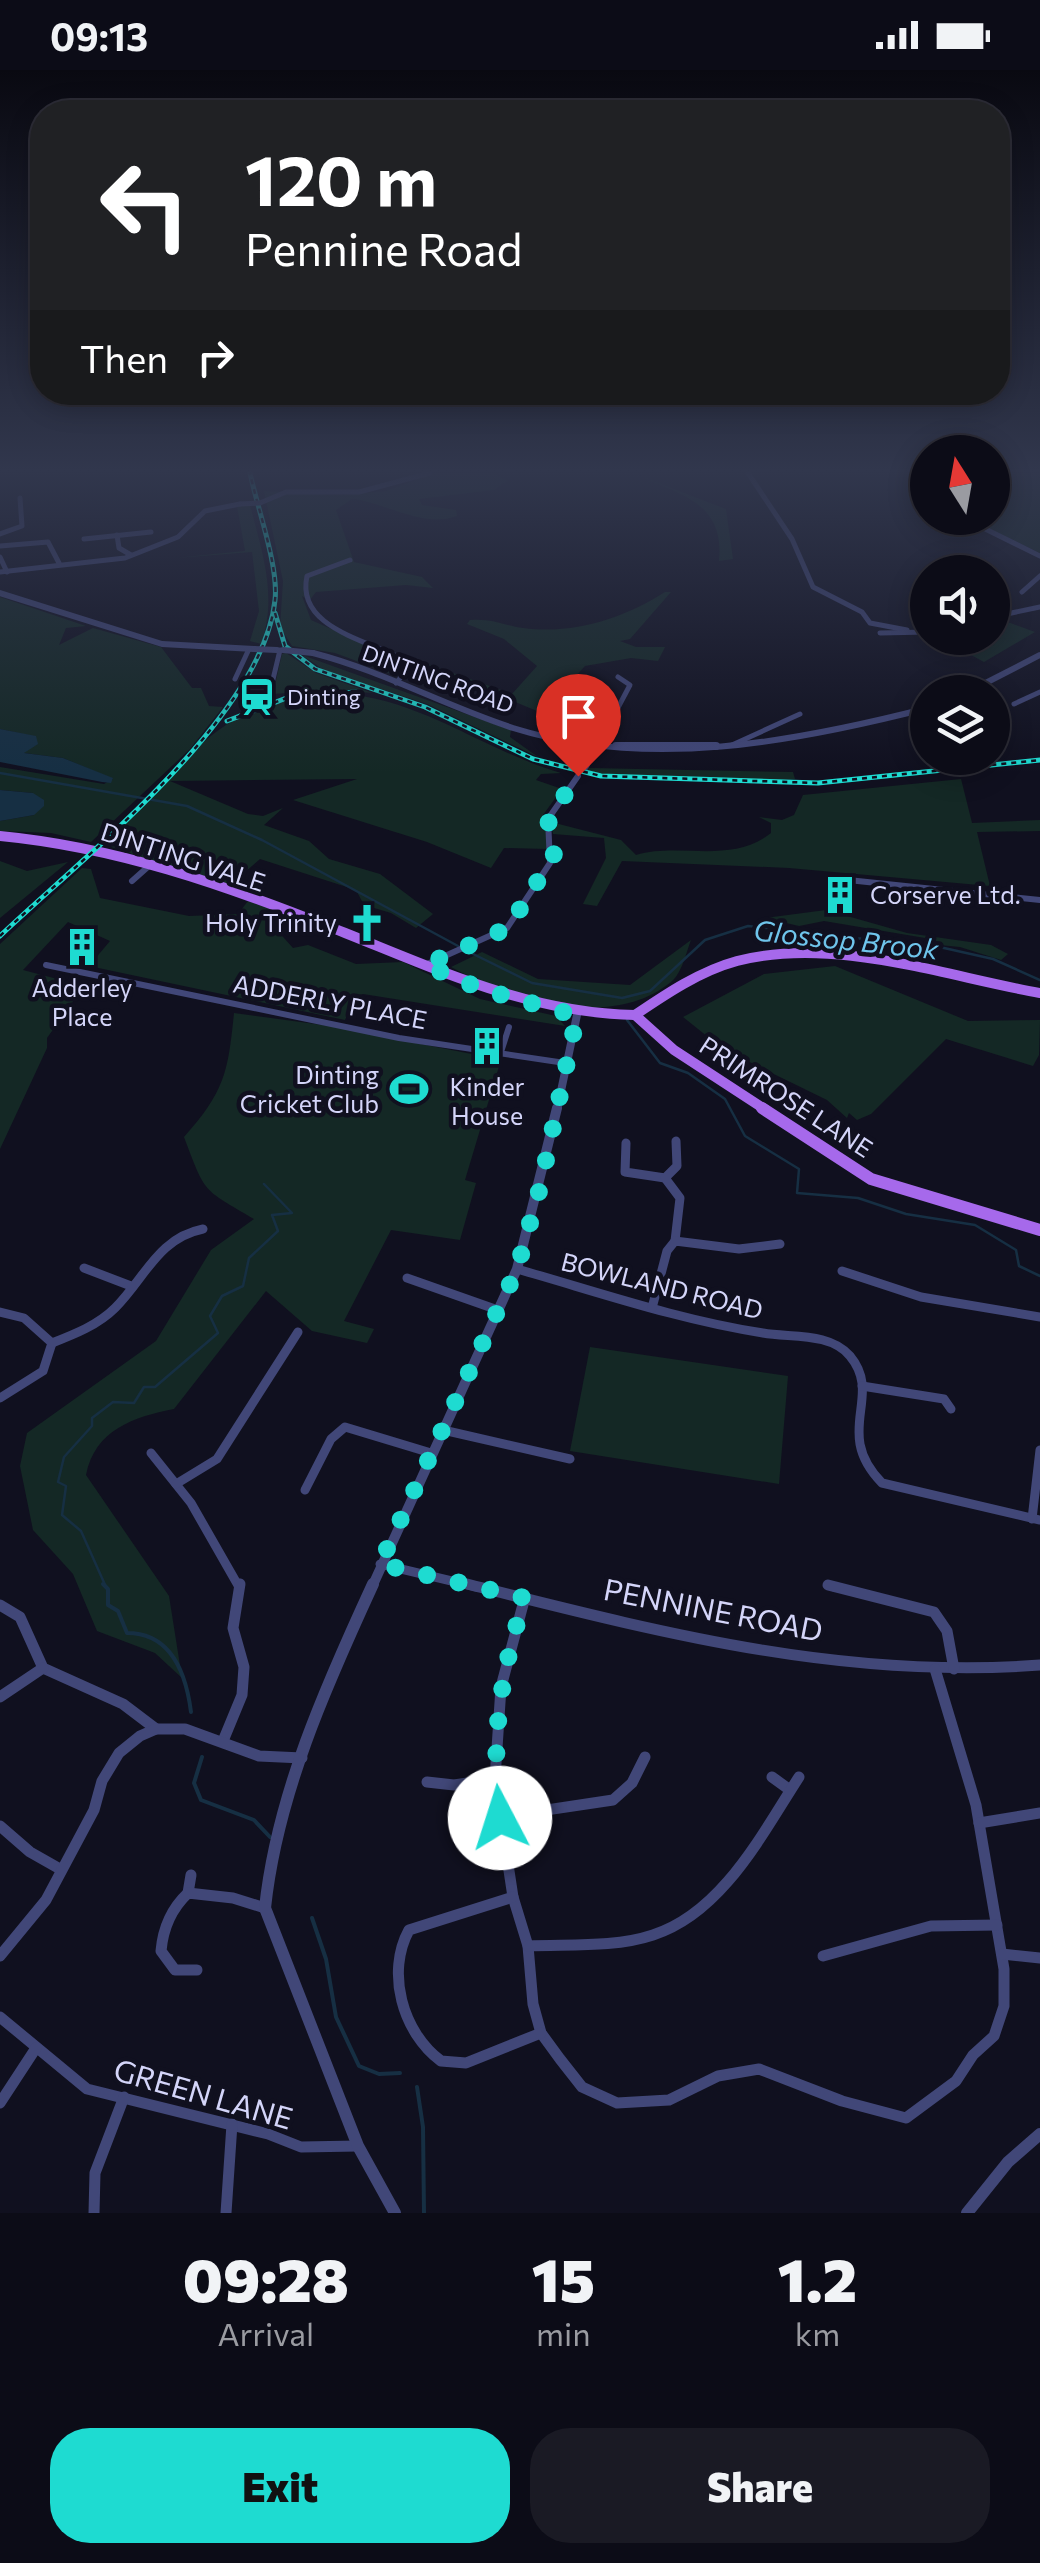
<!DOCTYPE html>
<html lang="en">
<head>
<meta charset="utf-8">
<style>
  :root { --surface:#0c0c17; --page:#1a1a24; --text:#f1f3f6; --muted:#9a9ba1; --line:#2c2c36; --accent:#1edbd1 }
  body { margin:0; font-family:Commissioner,sans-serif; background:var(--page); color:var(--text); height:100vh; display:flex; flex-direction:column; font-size:38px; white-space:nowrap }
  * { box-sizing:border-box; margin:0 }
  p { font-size:32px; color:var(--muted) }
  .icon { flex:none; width:55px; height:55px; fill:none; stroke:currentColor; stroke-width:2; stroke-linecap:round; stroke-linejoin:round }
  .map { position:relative; height:2143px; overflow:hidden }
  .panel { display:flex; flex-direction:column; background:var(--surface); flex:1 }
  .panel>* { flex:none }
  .banner { position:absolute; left:30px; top:30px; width:980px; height:305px; border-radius:40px; box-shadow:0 5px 25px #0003,0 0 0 2px var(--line); background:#202124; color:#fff; overflow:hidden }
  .needle { width:65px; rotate:349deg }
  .tools { position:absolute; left:910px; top:365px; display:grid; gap:20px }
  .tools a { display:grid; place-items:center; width:100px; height:100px; border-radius:50%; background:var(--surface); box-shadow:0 5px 25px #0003,0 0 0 2px var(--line); font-size:50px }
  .pin { position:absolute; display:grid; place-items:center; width:85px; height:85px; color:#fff; margin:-102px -42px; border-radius:50% 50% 50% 0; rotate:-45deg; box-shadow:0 0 10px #0007 }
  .pin .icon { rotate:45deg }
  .me { position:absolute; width:110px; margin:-55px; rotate:355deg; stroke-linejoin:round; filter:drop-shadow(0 0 8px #0008) }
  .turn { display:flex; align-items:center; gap:35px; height:210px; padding:0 50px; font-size:45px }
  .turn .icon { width:130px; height:130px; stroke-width:2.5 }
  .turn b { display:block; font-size:70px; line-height:85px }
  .then { display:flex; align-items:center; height:95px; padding:0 50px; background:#0003; gap:20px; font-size:38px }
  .eta { display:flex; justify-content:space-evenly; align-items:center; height:170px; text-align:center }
  .eta b { font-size:60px; font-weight:800; line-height:70px }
  .action { display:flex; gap:20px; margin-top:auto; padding:20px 50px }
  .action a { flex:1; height:115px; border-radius:40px; background:var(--accent); color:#111; font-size:40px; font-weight:800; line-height:115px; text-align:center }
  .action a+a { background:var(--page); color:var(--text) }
  .status { display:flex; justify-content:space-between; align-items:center; height:70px; padding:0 50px; background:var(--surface); direction:ltr }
  .status svg { height:28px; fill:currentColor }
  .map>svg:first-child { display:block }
  .green { fill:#142825 }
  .water { fill:#162f43 }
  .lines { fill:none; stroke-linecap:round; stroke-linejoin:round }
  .stream-far1 { stroke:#162f43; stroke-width:2.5 }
  .stream { stroke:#162f43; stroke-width:4 }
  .minor-far3 { stroke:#414778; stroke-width:5 }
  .minor-far2 { stroke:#414778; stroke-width:6 }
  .minor-far1 { stroke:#414778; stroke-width:9 }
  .minor { stroke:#414778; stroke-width:11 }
  .tertiary-far3 { stroke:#414778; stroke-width:6 }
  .tertiary-far2 { stroke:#414778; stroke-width:8 }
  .tertiary-far1 { stroke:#414778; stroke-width:10 }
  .tertiary { stroke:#414778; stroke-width:12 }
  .primary-far1 { stroke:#a669eb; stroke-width:10 }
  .primary { stroke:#a669eb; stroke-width:12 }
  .rail-casing { stroke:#1edbd1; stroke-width:5 }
  .rail { stroke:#10101f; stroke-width:2.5; stroke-dasharray:5; stroke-linecap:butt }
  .minor-bridge { stroke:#414778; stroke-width:5 }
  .tertiary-bridge { stroke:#414778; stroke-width:6 }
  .route { stroke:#1edbd1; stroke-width:18; stroke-dasharray:0 32.4 }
  .labels { text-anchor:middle; stroke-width:9; stroke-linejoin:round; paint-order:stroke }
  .far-street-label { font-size:22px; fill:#d4d5f9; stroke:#10101f }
  .far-poi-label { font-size:22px; fill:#d4d5f9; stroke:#10101f; text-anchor:start }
  .street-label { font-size:25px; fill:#d4d5f9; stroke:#10101f }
  .poi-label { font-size:25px; fill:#d4d5f9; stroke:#10101f; text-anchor:end }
  .water-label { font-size:28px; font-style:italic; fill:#6fc5ec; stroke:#10101f }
  .near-street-label { font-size:30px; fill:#d4d5f9; stroke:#10101f }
</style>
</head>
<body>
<div class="status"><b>09:13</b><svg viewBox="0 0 49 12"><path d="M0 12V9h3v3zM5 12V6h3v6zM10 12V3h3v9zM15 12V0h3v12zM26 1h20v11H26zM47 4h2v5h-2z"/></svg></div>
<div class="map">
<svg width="1040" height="2143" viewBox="0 0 1040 2143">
  <rect width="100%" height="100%" fill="#10101f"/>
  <g class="green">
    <path d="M 435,403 L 492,403 L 508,410 L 494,420 L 419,429 L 422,435 L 456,440 L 457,446 C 423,459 385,432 352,429 L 336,440 L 354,492 L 422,507 L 433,518 L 406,515 L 316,522 L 309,531 L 302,526 L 311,550 L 399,589 L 406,595 L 397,606 L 335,583 L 292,576 L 280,557 L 283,511 L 264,421 L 343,425 L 386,421 Z"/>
    <path d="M 1040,403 L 1040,483 L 967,448 L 992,448 L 993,404 Z"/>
    <path d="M 635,404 L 726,439 L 733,489 L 719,491 C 725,432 680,425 635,404 Z"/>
    <path d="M 250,435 C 262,482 278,526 261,574 L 250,571 L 259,541 L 252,482 L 175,488 L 245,481 L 237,436 Z"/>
    <path d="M 665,522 L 671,522 L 630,569 L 620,571 L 636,577 L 665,577 L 658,591 L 631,588 L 585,596 L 575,607 L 556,610 L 547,619 L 557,627 L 581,631 L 573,642 L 549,646 L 430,597 L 425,607 L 434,612 L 432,618 L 409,609 L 417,596 L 408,587 L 512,624 L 537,596 L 504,569 L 467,554 L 470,550 C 491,548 503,555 523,558 C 574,565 624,548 665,522 Z"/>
    <path d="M 0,527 L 86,556 L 66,558 L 59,575 L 93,558 L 161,577 L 192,618 L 201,618 L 209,636 L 223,637 L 190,679 L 91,772 L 51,763 L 0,761 L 0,751 L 34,745 L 33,723 L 0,720 L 0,697 L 104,714 L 113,709 L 63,688 L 24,683 L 36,667 L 0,659 Z"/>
    <path d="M 1002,550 L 1035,562 L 984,592 L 947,572 L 964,575 L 975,568 L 992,568 L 993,556 Z"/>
    <path d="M 286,583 L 316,603 L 373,623 L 332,620 L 273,624 L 282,584 Z"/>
    <path d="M 302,585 L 511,660 L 510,667 L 538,687 L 427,634 L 325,601 Z"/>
    <path d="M 339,623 C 425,630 482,680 561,703 L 541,704 L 536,710 L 562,719 L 543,745 L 549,779 L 504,778 L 491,798 L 427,772 L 293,730 L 357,709 L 170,711 L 248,744 L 263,746 L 283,738 L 264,755 L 309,771 L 329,789 L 380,804 L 433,844 L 416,858 L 391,843 L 364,835 L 356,820 L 260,789 L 229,816 L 108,776 C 142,729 207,656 262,636 C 287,627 313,626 339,623 Z"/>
    <path d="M 589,698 L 793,702 L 795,709 C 726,712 655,713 587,702 Z"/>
    <path d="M 961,709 L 972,753 L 1040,750 L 1040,761 L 977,762 L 990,816 L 789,798 L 622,791 L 597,836 L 583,834 L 606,788 L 604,768 L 553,764 L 551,752 L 621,770 L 636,785 C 679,772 732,795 771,763 L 771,753 L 759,747 L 782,750 L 794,745 L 803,725 Z"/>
    <path d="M 0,791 L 27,801 L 68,792 L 0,848 Z"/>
    <path d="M 82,798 L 91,799 L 100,828 L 189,846 L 238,844 L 248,831 L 287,845 L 274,857 L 293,878 L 308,875 L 356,894 L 403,892 L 480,929 L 556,946 L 565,956 L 363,924 L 355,926 L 345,950 L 89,896 L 110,871 L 68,852 L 23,900 L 84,916 L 47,968 L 47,978 L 0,1079 L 0,874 Z"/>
    <path d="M 826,840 L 907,863 L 991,875 L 1008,884 L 1001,890 L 960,877 L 930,874 L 931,869 L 824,851 L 799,856 L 765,848 Z"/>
    <path d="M 691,870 C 686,883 682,903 671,912 C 611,961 512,930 451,897 L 482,882 L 538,909 L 630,915 Z"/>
    <path d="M 835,896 L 968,951 L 1040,950 L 1039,985 L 1033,996 L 946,969 L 871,1044 L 857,1050 L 849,1043 L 847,1048 L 827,1030 L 723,979 L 683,947 L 764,904 Z"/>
    <path d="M 234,943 L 330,956 L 497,989 L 500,993 L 465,1110 L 476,1113 L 460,1170 L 391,1160 L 344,1251 L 374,1259 L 367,1273 L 312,1261 L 266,1221 L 174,1339 C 133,1347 95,1360 86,1405 L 169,1526 L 182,1608 L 155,1583 L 97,1561 L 73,1504 L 33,1460 L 20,1396 L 27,1363 L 156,1271 L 211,1180 L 254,1149 C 202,1118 206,1125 184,1067 C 225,1021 228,1002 234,943 Z"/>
    <path d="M 590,1277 L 788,1306 L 779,1414 L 570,1381 Z"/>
  </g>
  <g class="water">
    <path d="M 0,659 L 36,666 L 38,674 L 24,683 L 63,688 L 113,708 L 111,713 L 102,712 L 0,692 Z"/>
    <path d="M 0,720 L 33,723 L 44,730 L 44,736 L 34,745 L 0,751 Z"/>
  </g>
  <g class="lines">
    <g class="stream-far1">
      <path d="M 0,703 L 187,736 L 262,770 L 458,876"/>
      <path d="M 465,880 L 532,913 L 622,928 L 650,921 L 705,870 L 748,856 L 944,878 L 993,889 L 1040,910"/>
      <path d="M 627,950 L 660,993 L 688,1003 L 725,1029 L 745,1066 L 799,1099 L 797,1123 L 858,1128 L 906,1144 L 975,1155 L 1016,1180 L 1019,1196 L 1040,1206"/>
      <path d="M 106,1517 L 81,1461 L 62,1445 L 66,1416 L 58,1412 L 64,1387 L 92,1356 L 92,1348 L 113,1332 L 134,1333 L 144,1317 L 155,1317 L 218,1263 L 210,1246 L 222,1226 L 243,1216 L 249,1188 L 278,1161 L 272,1145 L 292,1143 L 264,1114"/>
    </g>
    <g class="stream">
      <path d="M 103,1514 L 108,1519 L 108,1535 L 118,1541 L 127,1563 C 171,1563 186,1603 191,1642"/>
      <path d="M 202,1687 L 194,1713 L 201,1730 L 254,1750 L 270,1767"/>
      <path d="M 312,1848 L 326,1889 L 336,1947 L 359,1996 L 379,2004 L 400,2003"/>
      <path d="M 417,2017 L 423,2057 L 424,2143"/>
    </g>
    <g class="minor-far3">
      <path d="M 748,403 L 792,469 L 813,517 L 862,542 L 870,553 L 907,560"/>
      <path d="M 260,433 L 286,422 L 359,422 L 430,403"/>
      <path d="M 963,448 L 1040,486"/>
      <path d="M 0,464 L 22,456 L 20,428"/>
      <path d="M 117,465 L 119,478 L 131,485"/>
      <path d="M 84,469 L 151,462"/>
      <path d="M 0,476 L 48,472 L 59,493"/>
      <path d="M 0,487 L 7,502"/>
      <path d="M 350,490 L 307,506 C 295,561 376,571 412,594 L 396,613"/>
      <path d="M 0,502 L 125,488 L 178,467 L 205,441 L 240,434"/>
      <path d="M 1022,522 L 1040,506"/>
      <path d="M 992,547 L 1040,537"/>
      <path d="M 880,563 L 928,562"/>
      <path d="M 235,609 L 249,579"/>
      <path d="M 269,626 L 280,580"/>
      <path d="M 1014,634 L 1040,622"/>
      <path d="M 732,675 L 800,644"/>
      <path d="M 596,679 L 630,615 L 618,607"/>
    </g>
    <g class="minor-far2">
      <path d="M 584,700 L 597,676"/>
      <path d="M 848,810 L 1040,830"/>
      <path d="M 132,811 L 150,795"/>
      <path d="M 46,895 L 399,968 L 565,993"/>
      <path d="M 425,895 L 507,858 L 550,793 L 548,749 L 578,706"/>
      <path d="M 500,985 L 509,957"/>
    </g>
    <g class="minor-far1">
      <path d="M 626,1073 L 625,1102 L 665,1108"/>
      <path d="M 675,1171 L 680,1128 L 665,1108 L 677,1096 L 676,1071"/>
      <path d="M 84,1198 L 131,1216"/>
      <path d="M 517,1199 C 598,1222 679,1250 763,1263 C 791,1268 830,1262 850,1286 C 884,1327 832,1362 882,1413 L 1040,1450"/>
      <path d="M 842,1201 L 921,1227 L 1040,1247"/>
      <path d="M 407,1208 L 495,1239"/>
      <path d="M 652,1238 L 667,1181 L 675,1171 L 739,1179 L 780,1174"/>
      <path d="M 0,1242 L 24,1248 L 52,1273 L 43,1301 L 0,1328"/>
      <path d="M 52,1273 C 75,1264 98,1255 115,1238 C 145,1208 158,1168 203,1159"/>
      <path d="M 862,1316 L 944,1329 L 951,1339"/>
      <path d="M 443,1360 L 570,1389"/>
      <path d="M 151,1383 L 191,1433 L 239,1517"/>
      <path d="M 176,1414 L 217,1389 L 298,1262"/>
      <path d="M 305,1420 L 331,1369 L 345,1357 L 431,1383"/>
      <path d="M 1032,1449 L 1040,1380"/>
      <path d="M 380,1494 L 477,1517"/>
      <path d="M 828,1515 L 834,1517"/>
    </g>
    <g class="minor">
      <path d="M 467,1514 C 659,1562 841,1610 1040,1595"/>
      <path d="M 828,1515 L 934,1542 L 947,1561 L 954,1599"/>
      <path d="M 525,1527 L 501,1617 L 495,1709 L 513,1827 L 528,1876 L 533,1934 L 541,1963 L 560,1989 L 582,2017 L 617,2033 L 669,2030 L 718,2006 L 759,1999 L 842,2031 L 906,2048 L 956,2011 L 973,1985 L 994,1966 L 1004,1936 L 1004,1899 L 976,1735 L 935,1599"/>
      <path d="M 0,1535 L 20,1547 L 43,1598 L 123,1634 L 156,1659"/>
      <path d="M 0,1627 L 43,1598"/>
      <path d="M 223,1671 L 242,1625 L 244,1597 L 233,1558 L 240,1514"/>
      <path d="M 772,1707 L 790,1720"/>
      <path d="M 427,1712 L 454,1715 L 495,1709"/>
      <path d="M 500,1747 L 613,1730 L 632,1713 L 645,1687"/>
      <path d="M 979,1753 L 1040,1743"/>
      <path d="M 0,1756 L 30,1782 L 60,1799"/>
      <path d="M 188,1823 L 191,1805"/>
      <path d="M 513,1827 L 409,1860 C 386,1902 402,1962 441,1991 L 466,1993 L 541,1963"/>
      <path d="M 528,1876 C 568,1874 614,1878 653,1865 C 722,1843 762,1764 799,1707"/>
      <path d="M 1002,1884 L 1040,1888"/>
      <path d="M 0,1886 L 46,1830 L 94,1740 L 102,1711 L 119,1683 L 140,1666 L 156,1659 L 185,1659 L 259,1686 L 302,1688"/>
      <path d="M 823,1886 L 931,1856 L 997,1855"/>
      <path d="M 197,1900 L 175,1900 L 161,1881 C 163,1858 171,1839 188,1823 L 233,1828 L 265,1838"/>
      <path d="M 0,1947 L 87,2019 L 268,2064 L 301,2077 L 358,2076"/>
      <path d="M 0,2033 L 36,1978"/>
      <path d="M 94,2143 L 95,2103 L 124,2027"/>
      <path d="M 226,2143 L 232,2054"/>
    </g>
    <g class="tertiary-far3">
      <path d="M 0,523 L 162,574 L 254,579"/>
      <path d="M 313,583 C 383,601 445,636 513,658 C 648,700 795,672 928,638"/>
      <path d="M 968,622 L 1040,585"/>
    </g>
    <g class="tertiary-far2">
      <path d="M 616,676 L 716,676"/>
      <path d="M 557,1040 L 577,945"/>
    </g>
    <path class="tertiary-far1" d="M 372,1517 L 517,1199 L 557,1038"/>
    <g class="tertiary">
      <path d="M 373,1514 C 326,1616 277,1725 265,1838 L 358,2076 L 395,2143"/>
      <path d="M 967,2143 L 1008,2092 L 1040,2064"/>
    </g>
    <g class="primary-far1">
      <path d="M 0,766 C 115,777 222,814 330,857 C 430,896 525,943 635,945"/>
      <path d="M 635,945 L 674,980 L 766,1040"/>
      <path d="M 635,945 C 666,924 700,901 737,891 C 834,866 944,906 1040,923"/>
    </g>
    <path class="primary" d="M 762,1038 L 871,1109 L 1040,1160"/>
    <g class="rail-casing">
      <g id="rail">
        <path d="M 275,543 L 285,576 L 315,599 L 425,637 L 533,689 L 601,706 L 818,713 L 1040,690"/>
        <path d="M 227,651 L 289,627 L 356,622"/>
        <path d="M 0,866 C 84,786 263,647 275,530 C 279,497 257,437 250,403"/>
      </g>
    </g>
    <use href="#rail" class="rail"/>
    <path class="minor-bridge" d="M 240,434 L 260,433"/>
    <g class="tertiary-bridge">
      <path d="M 254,579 L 277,580"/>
      <path d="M 283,580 L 313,583"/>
    </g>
  </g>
  <linearGradient id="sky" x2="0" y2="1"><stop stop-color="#090911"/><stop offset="0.57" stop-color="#31374d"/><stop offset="1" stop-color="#31374d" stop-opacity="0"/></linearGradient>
  <rect width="1040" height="703" fill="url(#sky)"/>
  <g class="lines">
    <path class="route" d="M 500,1748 C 490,1672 501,1600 525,1528 L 380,1494 L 517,1199 L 540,1118 L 577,946 L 481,919 L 425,895 L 508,858 L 550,792 L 554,784 L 548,749 L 578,706"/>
  </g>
  <defs>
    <g id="station-bare" transform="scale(3)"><path d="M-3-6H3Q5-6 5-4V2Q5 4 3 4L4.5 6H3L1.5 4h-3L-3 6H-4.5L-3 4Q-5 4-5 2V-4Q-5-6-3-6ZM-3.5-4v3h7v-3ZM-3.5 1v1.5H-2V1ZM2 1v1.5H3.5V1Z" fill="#1edbd1" stroke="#10101f" stroke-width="2.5" paint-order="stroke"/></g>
    <g id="building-bare" transform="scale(3)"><path d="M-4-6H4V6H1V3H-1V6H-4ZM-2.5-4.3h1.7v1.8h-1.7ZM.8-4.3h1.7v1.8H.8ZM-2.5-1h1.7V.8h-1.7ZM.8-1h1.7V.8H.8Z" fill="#1edbd1" stroke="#10101f" stroke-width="2.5" paint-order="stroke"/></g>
    <g id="church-bare" transform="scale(3)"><path d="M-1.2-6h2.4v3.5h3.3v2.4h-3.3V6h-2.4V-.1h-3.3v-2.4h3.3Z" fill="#1edbd1" stroke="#10101f" stroke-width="2.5" paint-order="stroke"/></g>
    <g id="stadium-bare" transform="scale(3)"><path d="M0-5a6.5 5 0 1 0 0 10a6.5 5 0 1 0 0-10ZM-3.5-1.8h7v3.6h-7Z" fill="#1edbd1" stroke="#10101f" stroke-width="2.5" paint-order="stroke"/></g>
  </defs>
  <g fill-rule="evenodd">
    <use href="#station-bare" x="257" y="627"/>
    <use href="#building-bare" x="840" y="825"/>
    <use href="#church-bare" x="367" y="853"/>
    <use href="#building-bare" x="82" y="877"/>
    <use href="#building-bare" x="487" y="976"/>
    <use href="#stadium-bare" x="409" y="1019"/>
  </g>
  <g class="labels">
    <g class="far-street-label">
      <text transform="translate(438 609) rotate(20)" y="8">DINTING ROAD</text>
    </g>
    <g class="far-poi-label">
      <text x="287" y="635">Dinting</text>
    </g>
    <g class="street-label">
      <text transform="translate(183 787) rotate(18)" y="9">DINTING VALE</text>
      <text transform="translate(330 932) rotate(11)" y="9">ADDERLY PLACE</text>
      <text transform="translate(786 1027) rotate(33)" y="9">PRIMROSE LANE</text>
      <text transform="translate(662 1216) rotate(14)" y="9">BOWLAND ROAD</text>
    </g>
    <g class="poi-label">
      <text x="870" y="834" text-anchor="start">Corserve Ltd.</text>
      <text x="337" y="862">Holy Trinity</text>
      <text x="82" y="927" text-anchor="middle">Adderley<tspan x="82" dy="29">Place</tspan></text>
      <text x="379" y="1014">Dinting<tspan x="379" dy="29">Cricket Club</tspan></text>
      <text x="487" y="1026" text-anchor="middle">Kinder<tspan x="487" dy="29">House</tspan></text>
    </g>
    <g class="water-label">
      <text transform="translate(846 870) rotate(6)" y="10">Glossop Brook</text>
    </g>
    <g class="near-street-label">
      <text transform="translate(713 1541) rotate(11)" y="10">PENNINE ROAD</text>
      <text transform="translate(203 2025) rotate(16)" y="10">GREEN LANE</text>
    </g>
  </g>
</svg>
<div class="tools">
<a><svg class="needle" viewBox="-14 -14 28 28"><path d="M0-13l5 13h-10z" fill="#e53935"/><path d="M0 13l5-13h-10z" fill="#9a9ba1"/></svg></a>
<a><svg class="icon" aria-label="sound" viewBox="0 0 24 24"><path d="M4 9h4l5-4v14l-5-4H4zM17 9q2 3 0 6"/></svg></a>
<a><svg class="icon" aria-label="layers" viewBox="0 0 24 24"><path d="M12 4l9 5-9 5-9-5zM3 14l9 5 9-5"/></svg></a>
</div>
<div class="pin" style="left:578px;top:706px;background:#d93025"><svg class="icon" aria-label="arrive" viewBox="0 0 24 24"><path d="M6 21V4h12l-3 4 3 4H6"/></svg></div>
<svg class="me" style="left:500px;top:1748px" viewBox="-20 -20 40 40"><circle r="19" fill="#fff"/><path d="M0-13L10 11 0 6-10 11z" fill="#1edbd1"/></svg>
<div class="banner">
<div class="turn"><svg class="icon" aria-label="left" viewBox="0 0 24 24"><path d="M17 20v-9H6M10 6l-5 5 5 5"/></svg><div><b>120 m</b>Pennine Road</div></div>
<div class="then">Then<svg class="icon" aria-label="right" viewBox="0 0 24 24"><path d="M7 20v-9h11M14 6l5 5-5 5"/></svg></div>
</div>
</div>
<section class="panel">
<div class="eta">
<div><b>09:28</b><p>Arrival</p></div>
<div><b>15</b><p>min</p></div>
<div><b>1.2</b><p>km</p></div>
</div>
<div class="action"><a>Exit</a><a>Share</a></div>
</section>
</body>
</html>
